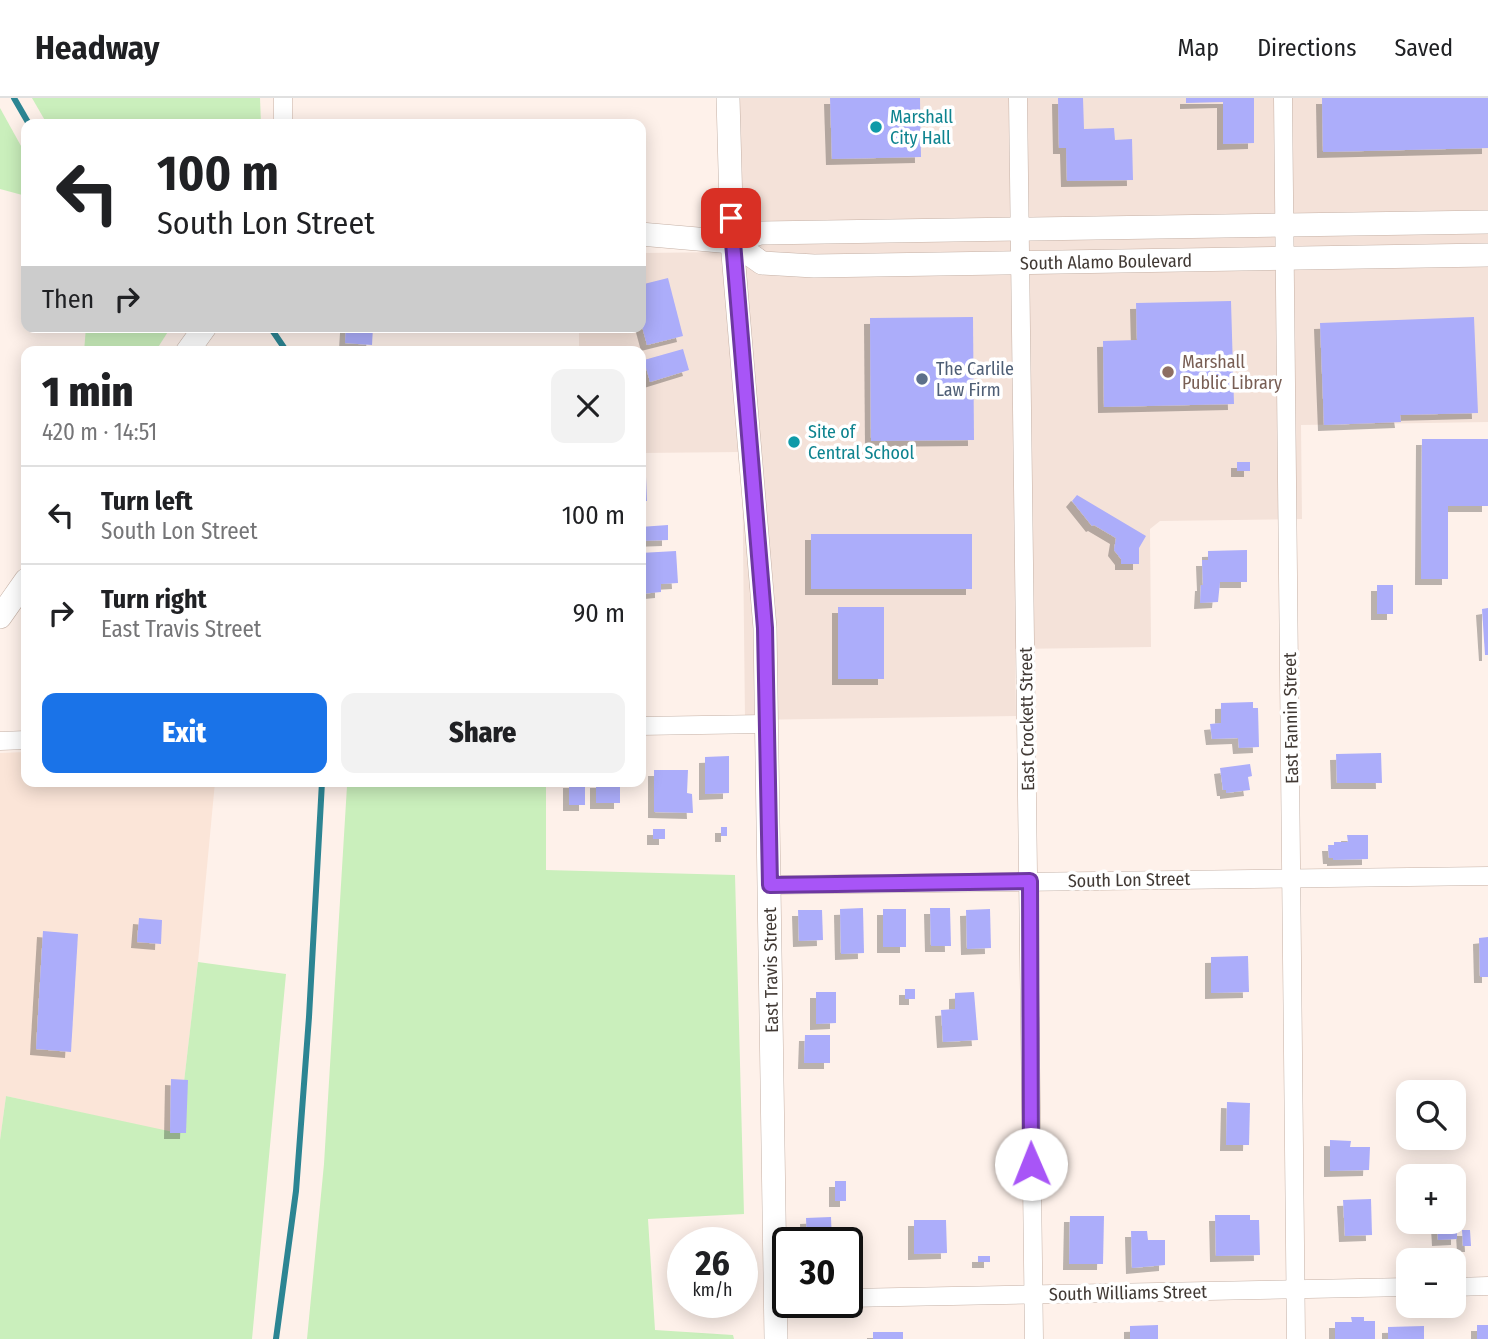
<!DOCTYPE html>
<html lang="en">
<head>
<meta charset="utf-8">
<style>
  :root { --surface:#fff; --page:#f2f2f2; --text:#202124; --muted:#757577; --line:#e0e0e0; --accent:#1a73e8 }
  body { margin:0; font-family:"Fira Sans Condensed",sans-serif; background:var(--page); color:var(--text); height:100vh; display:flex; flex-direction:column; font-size:26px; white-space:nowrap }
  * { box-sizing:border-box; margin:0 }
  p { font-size:23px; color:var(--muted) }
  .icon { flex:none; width:38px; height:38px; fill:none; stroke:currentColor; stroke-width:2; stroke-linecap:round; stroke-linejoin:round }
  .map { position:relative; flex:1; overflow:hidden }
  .sheet { position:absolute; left:21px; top:248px; width:625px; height:441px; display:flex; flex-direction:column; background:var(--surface); border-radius:14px; box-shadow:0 4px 18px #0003 }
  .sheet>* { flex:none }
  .guide { position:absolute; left:21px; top:21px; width:625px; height:214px; border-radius:14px; box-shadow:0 4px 18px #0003; background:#fff; color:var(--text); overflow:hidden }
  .tools { position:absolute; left:1396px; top:982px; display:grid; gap:14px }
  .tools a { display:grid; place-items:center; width:70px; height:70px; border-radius:14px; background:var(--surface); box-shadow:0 4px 18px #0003; font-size:35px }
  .speed { position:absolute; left:667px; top:1129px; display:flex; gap:14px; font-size:35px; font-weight:700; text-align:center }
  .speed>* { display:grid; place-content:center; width:91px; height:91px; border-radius:50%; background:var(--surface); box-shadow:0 4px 18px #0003; line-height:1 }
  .speed small { font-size:18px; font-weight:400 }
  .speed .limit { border:4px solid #111; border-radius:10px; background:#fff; color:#111 }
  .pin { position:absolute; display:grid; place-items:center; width:60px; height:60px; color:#fff; margin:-30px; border-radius:14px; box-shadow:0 4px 10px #0006 }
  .me { position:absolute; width:77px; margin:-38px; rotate:359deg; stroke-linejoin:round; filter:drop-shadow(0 0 5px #0008) }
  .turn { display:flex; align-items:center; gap:24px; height:147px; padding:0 21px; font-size:32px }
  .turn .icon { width:91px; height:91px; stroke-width:2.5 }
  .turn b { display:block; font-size:49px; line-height:60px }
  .then { display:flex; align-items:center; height:66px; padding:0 21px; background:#0003; gap:14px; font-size:26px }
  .round { display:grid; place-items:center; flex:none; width:74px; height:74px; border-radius:14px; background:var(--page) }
  .headline { display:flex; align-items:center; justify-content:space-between; height:119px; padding:0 21px }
  h1 { font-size:42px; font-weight:800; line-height:52px }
  .action { display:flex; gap:14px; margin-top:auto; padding:14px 21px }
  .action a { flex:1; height:80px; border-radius:14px; background:var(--accent); color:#fff; font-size:28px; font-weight:800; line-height:80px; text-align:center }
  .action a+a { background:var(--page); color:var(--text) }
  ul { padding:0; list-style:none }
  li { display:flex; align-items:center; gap:21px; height:98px; padding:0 21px; border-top:2px solid var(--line) }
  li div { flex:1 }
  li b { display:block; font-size:26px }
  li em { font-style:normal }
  header { display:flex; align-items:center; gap:42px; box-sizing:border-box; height:98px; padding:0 35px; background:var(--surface); border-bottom:2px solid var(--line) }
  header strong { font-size:33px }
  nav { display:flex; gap:38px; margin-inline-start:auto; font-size:24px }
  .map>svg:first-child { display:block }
  .built { fill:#f4e2d9 }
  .industrial { fill:#fbe5d8 }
  .green { fill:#caefbc }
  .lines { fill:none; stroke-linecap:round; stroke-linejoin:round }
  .stream { stroke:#2c8593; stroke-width:6 }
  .building { fill:#acadfa; filter:url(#shadow) }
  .minor-casing { stroke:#c5b1a6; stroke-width:19 }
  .tertiary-casing { stroke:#c5b1a6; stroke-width:24 }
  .minor { stroke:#fff; stroke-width:18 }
  .tertiary { stroke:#fff; stroke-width:23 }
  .route-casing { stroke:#6d37a1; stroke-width:18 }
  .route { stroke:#a855f7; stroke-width:12 }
  .culture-dot { fill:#0f9aa8; stroke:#fff; stroke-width:2.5 }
  .education-dot { fill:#8d6e63; stroke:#fff; stroke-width:2.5 }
  .service-dot { fill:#5c6f8a; stroke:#fff; stroke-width:2.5 }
  .labels { text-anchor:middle; stroke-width:7; stroke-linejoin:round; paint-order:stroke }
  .culture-label { font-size:18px; fill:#0d838f; stroke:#fff; text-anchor:start }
  .street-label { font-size:18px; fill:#413934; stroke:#fff }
  .education-label { font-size:18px; fill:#785e54; stroke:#fff; text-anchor:start }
  .service-label { font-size:18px; fill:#4e5e75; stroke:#fff; text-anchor:start }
</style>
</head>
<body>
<header>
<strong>Headway</strong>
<nav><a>Map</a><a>Directions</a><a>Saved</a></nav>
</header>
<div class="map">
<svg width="1488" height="1241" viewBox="0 0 1488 1241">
  <defs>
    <filter id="shadow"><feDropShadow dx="-6" dy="6" stdDeviation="0" flood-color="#0004"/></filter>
  </defs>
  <rect width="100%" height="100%" fill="#fef1ea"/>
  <path class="built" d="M 728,0 L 1488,0 L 1488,324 L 1301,327 L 1302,421 L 1160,423 L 1150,431 L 1151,549 L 1015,551 L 1016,618 L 745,622 L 742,354 L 641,355 L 640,254 L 579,254 L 579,229 L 640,229 L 641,155 L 730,154 Z"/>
  <path class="industrial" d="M 26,654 L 26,684 L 215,684 L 198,864 L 178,1036 L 6,998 L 0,1042 L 0,655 Z"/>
  <g class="green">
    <path d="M 32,0 L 260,0 L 261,26 L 47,26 Z"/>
    <path d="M 0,10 L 26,57 L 26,98 L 0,91 Z"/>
    <path d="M 86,229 L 171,229 L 155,254 L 84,254 Z"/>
    <path d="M 350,684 L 546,684 L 546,772 L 735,777 L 744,1116 L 648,1121 L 655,1232 L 733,1237 L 734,1241 L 307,1241 L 324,1066 L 347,688 Z"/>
    <path d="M 198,864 L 286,876 L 252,1241 L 0,1241 L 0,1042 L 6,998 L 178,1035 Z"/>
  </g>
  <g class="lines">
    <g class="stream">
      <path d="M 14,0 L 29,26"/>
      <path d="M 270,229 L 287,254"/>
      <path d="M 276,1241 L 296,1093 L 309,919 L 322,684"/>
    </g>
  </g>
  <g class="building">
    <path d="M 830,0 L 920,0 L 921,59 L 832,61 Z"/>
    <path d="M 1058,0 L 1083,0 L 1084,31 L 1114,30 L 1115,42 L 1132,41 L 1133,82 L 1067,83 L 1066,50 L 1059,50 Z"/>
    <path d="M 1186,0 L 1254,0 L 1254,45 L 1223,46 L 1223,4 L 1186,5 Z"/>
    <path d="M 1322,0 L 1488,0 L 1488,50 L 1323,54 Z"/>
    <path d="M 668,180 L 683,238 L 647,247 L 640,221 L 640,187 Z"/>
    <path d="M 1231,203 L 1234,306 L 1104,309 L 1103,243 L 1137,242 L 1136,205 Z"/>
    <path d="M 973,219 L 974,342 L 871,343 L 870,220 Z"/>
    <path d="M 1474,219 L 1478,315 L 1400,317 L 1401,324 L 1324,327 L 1320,225 Z"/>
    <path d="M 346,229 L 373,229 L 372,247 L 345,245 Z"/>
    <path d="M 683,251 L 689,272 L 650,284 L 644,262 Z"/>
    <rect x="640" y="301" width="6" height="30"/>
    <path d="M 1422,341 L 1488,341 L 1488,408 L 1448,408 L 1448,481 L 1421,481 Z"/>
    <rect x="1237" y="364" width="13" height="9"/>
    <path d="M 640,378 L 646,379 L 647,403 L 640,403 Z"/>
    <path d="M 1077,397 L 1146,438 L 1139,450 L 1139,466 L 1121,466 L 1121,461 L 1114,452 L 1116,440 L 1094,427 L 1092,428 L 1072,403 Z"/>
    <path d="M 668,427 L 668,442 L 640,443 L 640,429 Z"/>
    <rect x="811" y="436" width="161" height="55"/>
    <path d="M 1247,452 L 1247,484 L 1220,484 L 1218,504 L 1200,505 L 1201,487 L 1203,487 L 1202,462 L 1208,462 L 1208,453 Z"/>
    <path d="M 676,453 L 678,485 L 661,486 L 661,494 L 640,496 L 640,455 Z"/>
    <rect x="1377" y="487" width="16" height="29"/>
    <rect x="838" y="509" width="46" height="72"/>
    <path d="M 1488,510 L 1488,557 L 1485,557 L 1482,511 Z"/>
    <path d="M 1253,604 L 1253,610 L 1258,610 L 1259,649 L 1239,650 L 1238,640 L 1212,641 L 1210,626 L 1221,625 L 1221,605 Z"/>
    <path d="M 1381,655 L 1382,685 L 1337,685 L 1336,656 Z"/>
    <path d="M 729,658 L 729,695 L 705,696 L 705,659 Z"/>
    <path d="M 1250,666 L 1252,678 L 1248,679 L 1250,692 L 1226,695 L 1226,692 L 1223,692 L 1220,670 Z"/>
    <path d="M 654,672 L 688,672 L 687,695 L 692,696 L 693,715 L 654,714 Z"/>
    <rect x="569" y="684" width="16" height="23"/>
    <rect x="596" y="684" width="24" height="21"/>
    <rect x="721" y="729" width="6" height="9"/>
    <rect x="653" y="731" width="12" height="10"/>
    <path d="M 1347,737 L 1368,737 L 1368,761 L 1333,762 L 1333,760 L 1329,760 L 1328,747 L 1334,747 L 1334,744 L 1348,744 Z"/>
    <path d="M 863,810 L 864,855 L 841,856 L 840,811 Z"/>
    <path d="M 930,810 L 950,810 L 951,848 L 931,848 Z"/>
    <rect x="883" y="811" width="23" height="38"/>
    <path d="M 990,811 L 991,850 L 967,851 L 966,812 Z"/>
    <path d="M 798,812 L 822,812 L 823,842 L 799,843 Z"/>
    <path d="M 139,820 L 162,822 L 161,846 L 137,844 Z"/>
    <path d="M 43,833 L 78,836 L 71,954 L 36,951 Z"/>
    <path d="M 1488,839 L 1488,879 L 1480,879 L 1479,840 Z"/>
    <path d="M 1248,858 L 1249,894 L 1211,895 L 1211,859 Z"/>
    <rect x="905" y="891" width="10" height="10"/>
    <path d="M 816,894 L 836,894 L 836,925 L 816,926 Z"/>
    <path d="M 974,894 L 978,942 L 943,944 L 941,912 L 955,911 L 955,895 Z"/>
    <path d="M 805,937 L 830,937 L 830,965 L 804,965 Z"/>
    <path d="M 171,981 L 188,982 L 186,1035 L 170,1035 Z"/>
    <path d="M 1227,1004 L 1250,1005 L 1249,1047 L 1226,1047 Z"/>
    <path d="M 1330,1042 L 1351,1043 L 1350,1049 L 1370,1049 L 1369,1072 L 1330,1073 Z"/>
    <rect x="835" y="1083" width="11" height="20"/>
    <path d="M 1371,1101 L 1372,1137 L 1345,1138 L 1343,1102 Z"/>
    <path d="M 1215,1117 L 1250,1117 L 1250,1122 L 1259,1122 L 1260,1157 L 1216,1158 Z"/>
    <path d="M 1070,1118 L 1104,1118 L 1103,1166 L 1069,1166 Z"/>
    <path d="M 831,1119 L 832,1144 L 807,1144 L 806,1120 Z"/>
    <path d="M 914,1122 L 946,1122 L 947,1155 L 914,1156 Z"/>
    <path d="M 1437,1124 L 1457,1124 L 1457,1141 L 1438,1142 Z"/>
    <path d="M 1462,1132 L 1470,1132 L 1471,1148 L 1463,1148 Z"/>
    <path d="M 1131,1133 L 1147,1133 L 1148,1142 L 1165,1142 L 1165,1167 L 1132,1170 Z"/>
    <rect x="978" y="1158" width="12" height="6"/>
    <path d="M 1351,1219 L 1364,1219 L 1364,1223 L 1375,1223 L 1375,1241 L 1335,1241 L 1335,1224 L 1352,1224 Z"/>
    <path d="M 1158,1227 L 1158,1241 L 1130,1241 L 1130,1228 Z"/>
    <rect x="1477" y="1227" width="11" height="14"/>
    <path d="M 1424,1228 L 1424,1241 L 1388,1241 L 1388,1229 Z"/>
    <rect x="873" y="1234" width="30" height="7"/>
  </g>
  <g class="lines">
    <g class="minor-casing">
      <g id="minor">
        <path d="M 283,0 L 283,26"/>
        <path d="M 1018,0 L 1034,1241"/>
        <path d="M 1283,0 L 1296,1241"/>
        <path d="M 640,628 L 767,626"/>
        <path d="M 0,643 L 26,642"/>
        <path d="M 770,787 L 1488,778"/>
        <path d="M 1454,1189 L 1488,1188"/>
        <path d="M 847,1200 L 1409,1189"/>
      </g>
    </g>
    <g class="tertiary-casing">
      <g id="tertiary">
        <path d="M 728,0 L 732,144 L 765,530 L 776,1241"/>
        <path d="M 640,136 L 732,144 L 760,135 L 1488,124"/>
        <path d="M 732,144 L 762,165 L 814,168 L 1488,157"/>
        <path d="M 187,254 L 205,229"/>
        <path d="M 0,519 L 26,482"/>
      </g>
    </g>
    <use href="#minor" class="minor"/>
    <use href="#tertiary" class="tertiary"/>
  </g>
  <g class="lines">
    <g class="route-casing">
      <path id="route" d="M 731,120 L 765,530 L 770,787 L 1030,783 L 1031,1066"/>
    </g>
    <use href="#route" class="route"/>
  </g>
  <g class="culture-dot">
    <circle cx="876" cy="29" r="7"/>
    <circle cx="794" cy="344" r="7"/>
  </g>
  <circle class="education-dot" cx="1168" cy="274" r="7"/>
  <circle class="service-dot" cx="922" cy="281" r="7"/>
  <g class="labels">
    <g class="culture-label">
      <text x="890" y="25">Marshall<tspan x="890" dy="21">City Hall</tspan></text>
      <text x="808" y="340">Site of<tspan x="808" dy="21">Central School</tspan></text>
    </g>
    <g class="street-label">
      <text transform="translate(1106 164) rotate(-1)" y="6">South Alamo Boulevard</text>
      <text transform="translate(1291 620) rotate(-91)" y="6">East Fannin Street</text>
      <text transform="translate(1027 621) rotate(-91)" y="6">East Crockett Street</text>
      <text transform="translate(1129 782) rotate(-1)" y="6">South Lon Street</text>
      <text transform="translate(771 872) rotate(-91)" y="6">East Travis Street</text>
      <text transform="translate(1128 1195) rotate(-1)" y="6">South Williams Street</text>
    </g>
    <g class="education-label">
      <text x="1182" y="270">Marshall<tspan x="1182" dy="21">Public Library</tspan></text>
    </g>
    <g class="service-label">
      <text x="936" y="277">The Carlile<tspan x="936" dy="21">Law Firm</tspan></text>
    </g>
  </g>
</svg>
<div class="tools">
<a><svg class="icon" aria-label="search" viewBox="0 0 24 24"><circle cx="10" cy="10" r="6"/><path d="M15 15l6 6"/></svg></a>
<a>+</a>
<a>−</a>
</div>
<div class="speed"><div>26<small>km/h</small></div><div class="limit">30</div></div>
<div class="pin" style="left:731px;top:120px;background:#d93025"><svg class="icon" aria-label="arrive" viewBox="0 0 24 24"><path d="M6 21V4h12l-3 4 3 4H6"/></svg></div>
<svg class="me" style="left:1031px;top:1066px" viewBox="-20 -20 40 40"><circle r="19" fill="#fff"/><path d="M0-13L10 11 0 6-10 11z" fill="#a855f7"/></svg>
<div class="guide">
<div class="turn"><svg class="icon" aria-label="left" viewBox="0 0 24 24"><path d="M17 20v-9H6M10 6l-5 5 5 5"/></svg><div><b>100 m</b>South Lon Street</div></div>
<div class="then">Then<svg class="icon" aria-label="right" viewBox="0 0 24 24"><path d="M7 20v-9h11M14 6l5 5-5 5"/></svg></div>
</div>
<section class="sheet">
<div class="headline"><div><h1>1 min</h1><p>420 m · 14:51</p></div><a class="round"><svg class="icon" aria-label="close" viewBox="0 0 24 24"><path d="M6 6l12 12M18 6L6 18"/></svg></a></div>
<ul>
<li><svg class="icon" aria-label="left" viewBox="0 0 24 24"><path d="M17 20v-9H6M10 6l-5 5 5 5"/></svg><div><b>Turn left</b><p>South Lon Street</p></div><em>100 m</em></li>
<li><svg class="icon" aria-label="right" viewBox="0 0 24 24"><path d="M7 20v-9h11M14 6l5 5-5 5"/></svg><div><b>Turn right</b><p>East Travis Street</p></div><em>90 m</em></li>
</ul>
<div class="action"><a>Exit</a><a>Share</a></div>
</section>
</div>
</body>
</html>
